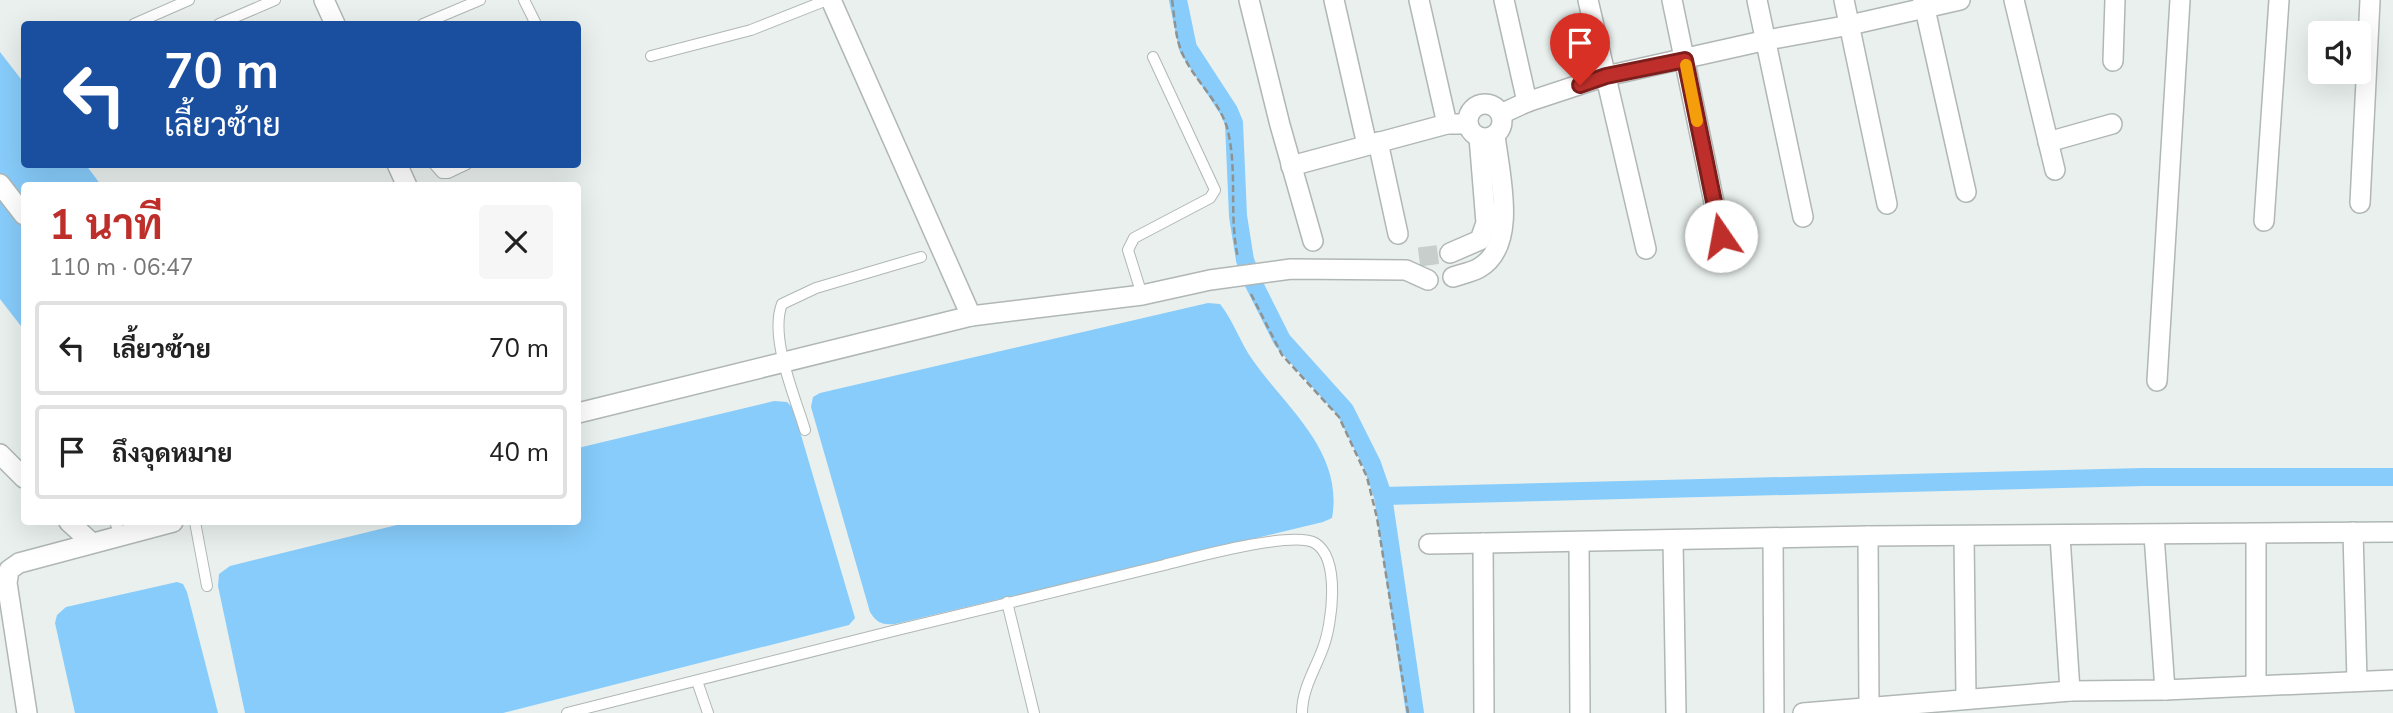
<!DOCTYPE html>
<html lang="th">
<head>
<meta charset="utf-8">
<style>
  :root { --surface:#fff; --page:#f6f6f6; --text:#222; --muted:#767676; --line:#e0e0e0; --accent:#be2f2b }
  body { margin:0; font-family:"Nunito Sans",Sarabun,sans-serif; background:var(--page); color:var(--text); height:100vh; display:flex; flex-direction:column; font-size:26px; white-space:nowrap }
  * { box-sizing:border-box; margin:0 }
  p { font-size:23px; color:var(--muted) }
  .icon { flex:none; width:38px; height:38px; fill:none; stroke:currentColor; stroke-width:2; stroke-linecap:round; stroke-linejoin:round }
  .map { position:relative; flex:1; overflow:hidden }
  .details { position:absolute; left:21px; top:182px; width:560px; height:343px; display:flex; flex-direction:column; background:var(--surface); border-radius:7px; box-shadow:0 7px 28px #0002 }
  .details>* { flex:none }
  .top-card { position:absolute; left:21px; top:21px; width:560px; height:147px; border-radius:7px; box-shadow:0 7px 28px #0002; background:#1a4fa0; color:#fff; overflow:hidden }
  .fabs { position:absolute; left:2308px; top:21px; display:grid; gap:14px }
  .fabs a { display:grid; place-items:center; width:63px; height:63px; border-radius:7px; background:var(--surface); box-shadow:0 7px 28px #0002; font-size:35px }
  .pin { position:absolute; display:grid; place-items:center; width:60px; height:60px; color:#fff; margin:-72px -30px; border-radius:50% 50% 50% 0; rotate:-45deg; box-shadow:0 0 7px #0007 }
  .pin .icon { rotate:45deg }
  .me { position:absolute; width:77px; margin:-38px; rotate:348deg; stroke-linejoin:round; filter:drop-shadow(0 0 5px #0008) }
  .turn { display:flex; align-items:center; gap:24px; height:147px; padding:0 28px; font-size:32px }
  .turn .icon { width:91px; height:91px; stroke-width:2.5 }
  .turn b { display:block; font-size:49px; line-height:60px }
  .round { display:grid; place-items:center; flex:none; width:74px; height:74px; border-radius:7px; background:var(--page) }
  .headline { display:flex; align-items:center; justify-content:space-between; height:119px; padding:0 28px }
  h1 { font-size:42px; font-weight:700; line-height:52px; color:var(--accent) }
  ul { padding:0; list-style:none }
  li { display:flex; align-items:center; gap:21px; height:94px; margin:0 14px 10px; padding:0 14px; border:4px solid var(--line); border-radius:7px }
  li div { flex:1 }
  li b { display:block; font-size:26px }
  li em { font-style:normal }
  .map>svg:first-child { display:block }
  .water { fill:#87ccfb }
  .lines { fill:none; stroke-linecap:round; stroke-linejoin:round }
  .canal { stroke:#87ccfb; stroke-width:18 }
  .minor-tunnel { stroke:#c7cecc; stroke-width:19; stroke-dasharray:19 10; stroke-linecap:butt }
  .service-casing { stroke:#b0b7b5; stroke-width:12 }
  .minor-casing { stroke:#b0b7b5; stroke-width:22 }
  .path { stroke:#8e9392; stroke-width:2.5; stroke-dasharray:7 3.5; stroke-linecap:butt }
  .service { stroke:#fff; stroke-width:10 }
  .minor { stroke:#fff; stroke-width:19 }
  .route-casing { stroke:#7c1f1c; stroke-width:18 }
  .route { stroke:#be2f2b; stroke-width:12 }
  .slow { stroke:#f59e0b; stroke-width:12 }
</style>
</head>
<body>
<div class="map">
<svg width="2393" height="713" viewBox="0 0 2393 713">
  <rect width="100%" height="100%" fill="#e9f0ee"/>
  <g class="water">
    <path d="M 0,52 L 24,83 L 24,164 L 86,165 L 101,185 L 24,186 L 24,330 L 0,299 Z"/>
    <path d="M 1208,303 L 1220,304 C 1233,320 1240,342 1252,359 C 1285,407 1344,451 1332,518 L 1323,522 L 895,624 C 882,625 877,623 870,612 L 811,407 L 813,397 L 820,393 Z"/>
    <path d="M 774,401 L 787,402 L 793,408 L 855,618 L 849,625 L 503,713 L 245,713 L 218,586 L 219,574 L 230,566 L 409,522 L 578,522 L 578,448 Z"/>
    <path d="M 177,582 L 183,584 L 187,592 L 218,713 L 75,713 L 55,623 L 57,615 L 66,607 Z"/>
  </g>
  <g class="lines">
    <g class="canal">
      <path d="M 1178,0 L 1188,48 L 1229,111 L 1234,123 L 1238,216 L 1245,260 L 1254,284 L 1282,340 L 1345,410 L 1372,464 L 1383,496 L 1415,713"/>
      <path d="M 1383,496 L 2144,477 L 2393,477"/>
    </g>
    <path class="minor-tunnel" d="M 1419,257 L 1450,253"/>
    <g class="service-casing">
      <g id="service">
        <path d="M 524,0 L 536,24"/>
        <path d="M 134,24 L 189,0"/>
        <path d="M 219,24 L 275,0"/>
        <path d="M 423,24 L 480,0"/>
        <path d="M 651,56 L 751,30 L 827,0"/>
        <path d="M 434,164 L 442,173 L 448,173 L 467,164"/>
        <path d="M 1142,295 L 1128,250 L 1134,238 L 1210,198 L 1215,190 L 1153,57"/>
        <path d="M 805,430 C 795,397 769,337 782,304 L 816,288 L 921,257"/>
        <path d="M 115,522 L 121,536"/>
        <path d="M 195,522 L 207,586"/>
        <path d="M 1007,602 L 1034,713"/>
        <path d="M 697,681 L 708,713"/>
        <path d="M 567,713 C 765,662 965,613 1164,565 C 1192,558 1293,530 1315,543 C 1341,559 1332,624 1323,648 C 1315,670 1302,689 1302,713"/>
      </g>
    </g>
    <g class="minor-casing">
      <g id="minor">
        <path d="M 324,0 L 335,24"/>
        <path d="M 831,0 L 971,316"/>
        <path d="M 1249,0 L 1280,125 L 1313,241"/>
        <path d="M 1334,0 L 1367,145"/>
        <path d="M 1419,0 L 1447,124"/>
        <path d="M 1504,0 L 1527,102"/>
        <path d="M 1588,0 L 1646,249"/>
        <path d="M 1672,0 L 1721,236"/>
        <path d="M 1757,0 L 1803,217"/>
        <path d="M 1844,0 L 1887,204"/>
        <path d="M 1923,0 L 1966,192"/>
        <path d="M 2014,0 L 2055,170"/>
        <path d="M 2113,61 L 2115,0"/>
        <circle cx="1485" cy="121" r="17"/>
        <path d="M 1501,114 L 1527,102 L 1606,76 L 1767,40 L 1850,25 L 1960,0"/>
        <path d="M 1378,142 L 1398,234"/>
        <path d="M 2048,142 L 2112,124"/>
        <path d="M 397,164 L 407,186"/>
        <path d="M 1291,166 L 1447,124 L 1468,124"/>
        <path d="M 0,184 L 24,215"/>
        <path d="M 2360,203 L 2370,0"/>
        <path d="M 2264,221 L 2279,0"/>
        <path d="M 1450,253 L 1480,240 L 1486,223 L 1479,137"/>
        <path d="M 1453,277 C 1462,274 1472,272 1479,268 C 1519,245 1499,173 1495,135"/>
        <path d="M 2157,381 L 2180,0"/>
        <path d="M 578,413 L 971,316 L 1142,295 L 1210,280 L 1291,269 L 1406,270 L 1428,280"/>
        <path d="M 0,454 L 24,478"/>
        <path d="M 69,522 L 92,543"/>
        <path d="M 2353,532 L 2357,681"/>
        <path d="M 2256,534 L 2256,685"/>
        <path d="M 2154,535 L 2165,690"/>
        <path d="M 1868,536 L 1869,706"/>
        <path d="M 2060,536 L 2070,691"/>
        <path d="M 1964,537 L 1966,698"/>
        <path d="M 1773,538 L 1774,713"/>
        <path d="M 1673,541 L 1676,713"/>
        <path d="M 1579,542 L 1580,713"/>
        <path d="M 1483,543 L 1484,713"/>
        <path d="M 1429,544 L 1868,536 L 2393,532"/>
        <path d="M 27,713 L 7,583 L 9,570 L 19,563 L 173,522"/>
        <path d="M 1803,713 L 2070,691 L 2165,690 L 2393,680"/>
      </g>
    </g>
    <g class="path">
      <path d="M 1172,0 C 1175,19 1175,40 1184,57 C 1197,84 1224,105 1229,136 C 1237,176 1229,217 1238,258"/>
      <path d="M 1251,294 L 1282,355 L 1339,417 L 1367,477 L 1377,518 L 1408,713"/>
    </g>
    <use href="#service" class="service"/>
    <use href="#minor" class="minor"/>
  </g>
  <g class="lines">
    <g class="route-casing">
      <path id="route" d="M 1580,85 L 1606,76 L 1685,60 L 1721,236"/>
    </g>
    <use href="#route" class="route"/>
    <path class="slow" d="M 1686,65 L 1697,121"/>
  </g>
</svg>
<div class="fabs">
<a><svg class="icon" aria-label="sound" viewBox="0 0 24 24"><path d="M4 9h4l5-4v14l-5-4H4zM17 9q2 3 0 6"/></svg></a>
</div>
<div class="pin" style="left:1580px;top:85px;background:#d93025"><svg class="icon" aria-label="arrive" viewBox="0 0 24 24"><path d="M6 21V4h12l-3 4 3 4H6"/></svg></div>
<svg class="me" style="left:1721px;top:236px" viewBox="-20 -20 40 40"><circle r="19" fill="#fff"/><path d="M0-13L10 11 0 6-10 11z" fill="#be2f2b"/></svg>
<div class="top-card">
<div class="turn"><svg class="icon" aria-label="left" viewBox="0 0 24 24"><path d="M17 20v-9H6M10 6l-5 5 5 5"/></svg><div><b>70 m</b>เลี้ยวซ้าย</div></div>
</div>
<section class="details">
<div class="headline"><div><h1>1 นาที</h1><p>110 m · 06:47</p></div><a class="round"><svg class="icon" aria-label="close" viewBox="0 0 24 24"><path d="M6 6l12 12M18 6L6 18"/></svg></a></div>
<ul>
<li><svg class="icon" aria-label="left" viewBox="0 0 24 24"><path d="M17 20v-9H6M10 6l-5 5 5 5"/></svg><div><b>เลี้ยวซ้าย</b></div><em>70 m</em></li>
<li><svg class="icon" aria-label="arrive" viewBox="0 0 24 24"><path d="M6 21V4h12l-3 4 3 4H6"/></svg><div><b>ถึงจุดหมาย</b></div><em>40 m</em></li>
</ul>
</section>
</div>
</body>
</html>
